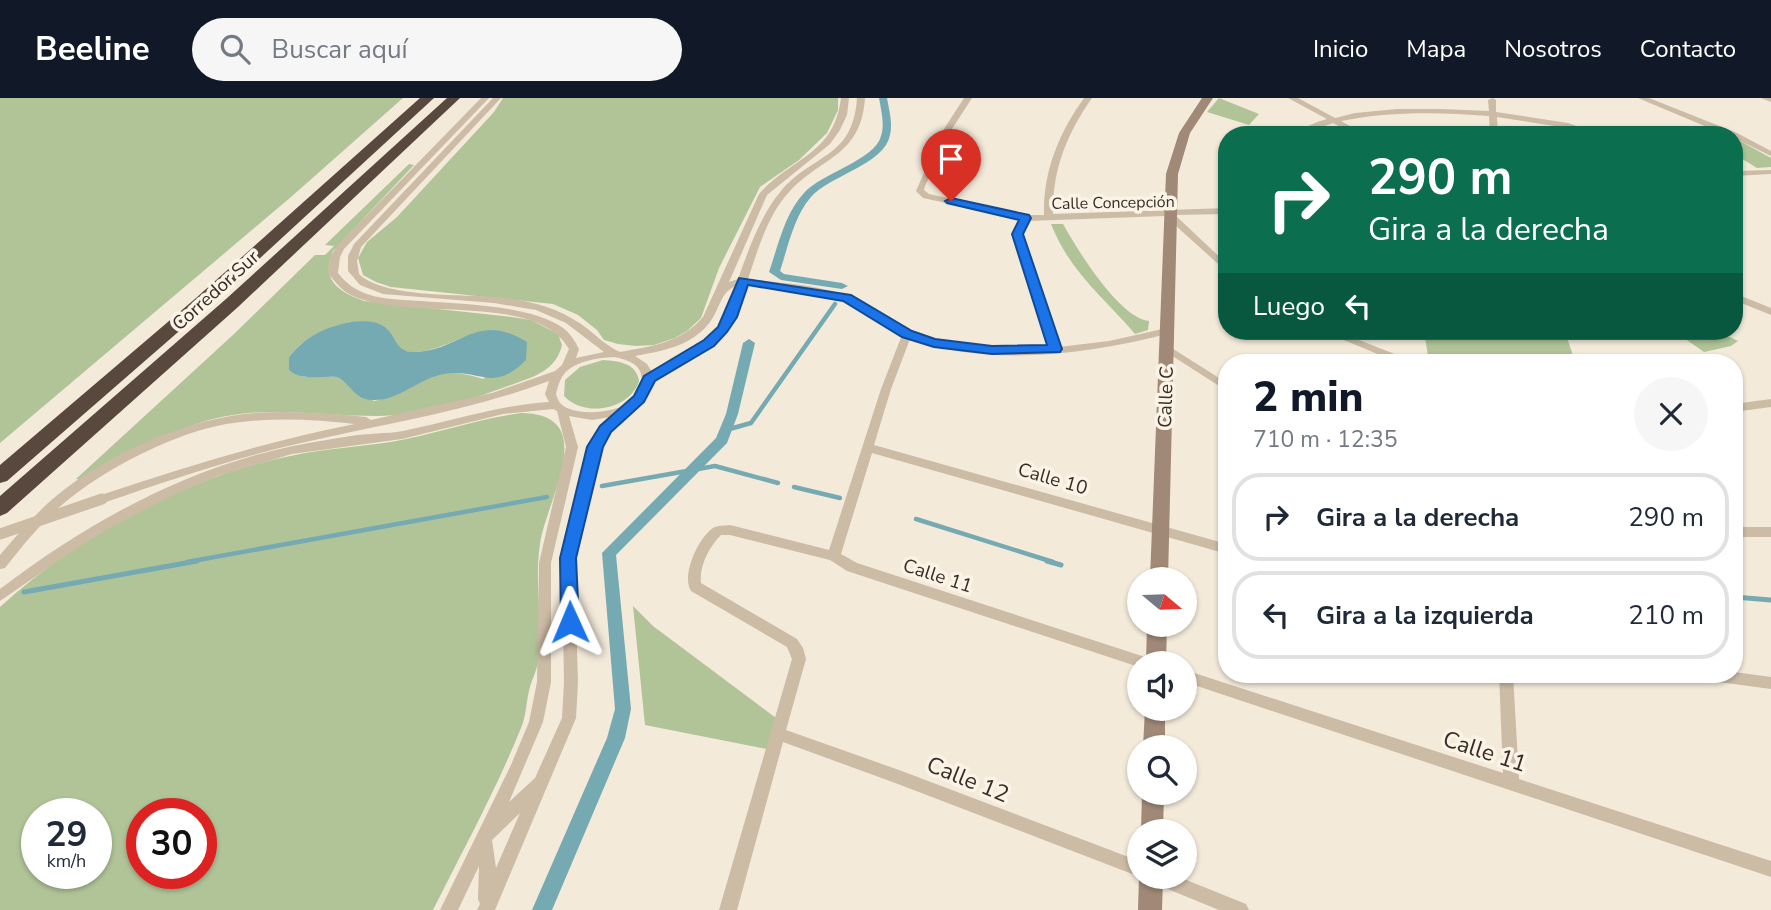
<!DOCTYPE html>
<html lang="es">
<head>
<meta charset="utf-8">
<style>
  :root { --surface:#fff; --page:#f6f6f7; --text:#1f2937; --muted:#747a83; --line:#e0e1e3; --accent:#111827 }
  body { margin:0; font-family:"Nunito Sans",sans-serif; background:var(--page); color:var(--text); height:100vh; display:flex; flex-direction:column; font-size:26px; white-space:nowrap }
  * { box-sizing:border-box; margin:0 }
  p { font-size:23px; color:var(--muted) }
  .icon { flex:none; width:38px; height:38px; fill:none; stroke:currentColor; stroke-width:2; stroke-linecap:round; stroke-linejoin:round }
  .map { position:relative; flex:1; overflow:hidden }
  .panel { position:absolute; left:1218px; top:256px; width:525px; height:329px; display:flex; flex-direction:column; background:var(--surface); border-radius:28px; box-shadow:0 2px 5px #0004 }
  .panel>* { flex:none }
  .hud { position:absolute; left:1218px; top:28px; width:525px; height:214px; border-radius:28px; box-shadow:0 2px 5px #0004; background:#0b6e4f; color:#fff; overflow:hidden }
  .needle { width:46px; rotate:109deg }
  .controls { position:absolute; left:1127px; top:469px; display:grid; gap:14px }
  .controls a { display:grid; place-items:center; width:70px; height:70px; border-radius:50%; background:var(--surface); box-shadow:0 2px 5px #0004; font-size:35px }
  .speed { position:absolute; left:21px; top:700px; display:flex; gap:14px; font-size:35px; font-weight:700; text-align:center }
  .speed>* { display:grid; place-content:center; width:91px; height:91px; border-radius:50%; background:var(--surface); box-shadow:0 2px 5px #0004; line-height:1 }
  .speed small { font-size:18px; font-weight:400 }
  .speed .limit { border:10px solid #d22; background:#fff; color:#111 }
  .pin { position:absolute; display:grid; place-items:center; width:60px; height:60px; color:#fff; margin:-72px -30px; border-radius:50% 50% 50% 0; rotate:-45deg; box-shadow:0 0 7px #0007 }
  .pin .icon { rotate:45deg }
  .me { position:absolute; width:77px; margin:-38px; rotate:359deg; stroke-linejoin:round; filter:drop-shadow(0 0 5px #0008) }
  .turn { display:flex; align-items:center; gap:24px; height:147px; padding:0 35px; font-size:32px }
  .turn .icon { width:91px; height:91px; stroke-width:2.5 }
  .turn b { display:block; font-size:49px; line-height:60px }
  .then { display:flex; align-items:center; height:66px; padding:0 35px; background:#0003; gap:14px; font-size:26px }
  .round { display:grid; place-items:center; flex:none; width:74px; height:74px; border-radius:37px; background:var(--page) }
  .head { display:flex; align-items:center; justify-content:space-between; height:119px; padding:0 35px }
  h1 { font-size:42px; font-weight:800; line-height:52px; color:var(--accent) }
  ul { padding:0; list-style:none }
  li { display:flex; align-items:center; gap:21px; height:88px; margin:0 14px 10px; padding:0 21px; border:4px solid var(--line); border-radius:28px }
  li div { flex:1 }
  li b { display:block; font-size:26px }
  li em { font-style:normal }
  header { display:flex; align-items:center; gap:42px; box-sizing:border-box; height:98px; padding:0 35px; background:var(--accent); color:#fff }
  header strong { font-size:33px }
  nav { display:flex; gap:38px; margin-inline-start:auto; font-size:24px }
  .search { width:490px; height:63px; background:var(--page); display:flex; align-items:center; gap:18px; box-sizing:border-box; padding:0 24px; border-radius:38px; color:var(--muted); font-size:26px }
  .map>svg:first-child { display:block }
  .green { fill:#b1c498; fill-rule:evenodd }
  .water { fill:#76aab3 }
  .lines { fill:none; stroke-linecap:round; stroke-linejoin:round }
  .stream-far1 { stroke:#76aab3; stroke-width:4.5 }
  .stream { stroke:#76aab3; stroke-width:5 }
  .canal { fill:#76aab3; fill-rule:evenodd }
  .street { fill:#ccbba5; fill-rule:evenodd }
  .secondary { fill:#a08976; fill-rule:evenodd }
  .highway { fill:#59483d; fill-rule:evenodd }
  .street-bridge { stroke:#ccbba5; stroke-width:11 }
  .route { fill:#1a73e8; stroke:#114b97; stroke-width:2 }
  .labels { text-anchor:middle; stroke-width:7; stroke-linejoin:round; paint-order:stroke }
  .far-street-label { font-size:16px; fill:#372e27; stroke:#fbf3e6 }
  .street-label { font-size:19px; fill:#372e27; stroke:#fbf3e6 }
  .near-street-label { font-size:23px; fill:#372e27; stroke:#fbf3e6 }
</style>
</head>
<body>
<header>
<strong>Beeline</strong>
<div class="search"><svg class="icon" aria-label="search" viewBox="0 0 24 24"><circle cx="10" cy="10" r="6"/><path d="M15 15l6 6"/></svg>Buscar aquí</div>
<nav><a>Inicio</a><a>Mapa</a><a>Nosotros</a><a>Contacto</a></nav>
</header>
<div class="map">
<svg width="1771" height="812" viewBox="0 0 1771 812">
  <rect width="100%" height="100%" fill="#f3eada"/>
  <g class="green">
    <path d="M 0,0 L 403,0 L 291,99 L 0,345 Z"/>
    <path d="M 503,0 L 838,0 L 838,12 L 827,35 L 799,62 L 760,89 L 719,170 L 701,220 L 687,233 L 675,240 L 654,247 L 636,248 L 618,246 L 604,242 L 597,232 L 578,217 L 553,206 L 391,189 L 376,184 L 363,177 L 358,160 L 367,144 L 397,119 L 494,14 Z"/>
    <path d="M 1219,0 L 1259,16 L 1249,27 L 1207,14 Z"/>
    <path d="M 1734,43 L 1740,43 L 1771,60 L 1771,69 L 1757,70 L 1734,56 Z"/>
    <path d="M 409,66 L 414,67 L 333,153 C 320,182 339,194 364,203 L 512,219 L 531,222 L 558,236 L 562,247 C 556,273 533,279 511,287 C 468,303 422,318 376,318 C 326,318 276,309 227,318 C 174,328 127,357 81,382 L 76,381 L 234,236 L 315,157 L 325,157 L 334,148 L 325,147 ZM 351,224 C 383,223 383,228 400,252 C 431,262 462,233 495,232 L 484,281 C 472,278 458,274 446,275 C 420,278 400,298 374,303 L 337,279 L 304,279 L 289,272 L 289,259 C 305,237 326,231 351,224 Z"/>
    <path d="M 1051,126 L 1063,126 C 1077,151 1119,220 1149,223 L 1148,232 L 1135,236 C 1103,198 1071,176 1051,126 Z"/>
    <path d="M 1424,233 L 1565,233 L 1575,264 L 1429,264 Z"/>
    <path d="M 1674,233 L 1717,233 L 1738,243 L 1731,248 L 1704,254 Z"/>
    <path d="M 603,262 C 619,263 636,265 639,283 C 630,312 584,320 564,298 L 565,282 L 580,269 Z"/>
    <path d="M 521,315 C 602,316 546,402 540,446 C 534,485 543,525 538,563 C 537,573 531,583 529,593 C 526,605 526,619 521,630 C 496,692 463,752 433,812 L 0,812 L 0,509 C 80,436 184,380 290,358 C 323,351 357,349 391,344 C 435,336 477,321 521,315 ZM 37,716 L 96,716 L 96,775 L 37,775 ZM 142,716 L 201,716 L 201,775 L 142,775 Z"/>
    <path d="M 633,508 L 653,528 L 776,620 L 767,651 L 645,627 Z"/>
  </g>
  <path class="water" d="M 351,224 C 362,223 374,222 383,228 C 397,236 394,254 413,254 C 460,254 476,212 527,244 L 526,262 C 492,296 480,270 444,276 C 419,280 398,304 372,302 C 355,302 351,286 337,279 C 321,278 301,283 289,272 L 289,259 C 305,238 326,229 351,224 Z"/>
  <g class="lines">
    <g class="stream-far1">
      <path d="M 726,332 L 751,325 L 835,206"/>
      <path d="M 602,388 L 715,368 L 778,385"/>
      <path d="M 794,389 L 840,400"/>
      <path d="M 916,421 L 1053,464"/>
      <path d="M 187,464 L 547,399"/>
    </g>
    <g class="stream">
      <path d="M 1047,463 L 1061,467"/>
      <path d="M 24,494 L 197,463"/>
      <path d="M 1734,499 L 1771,502"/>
    </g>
    <g class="canal">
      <path d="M 879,0 L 887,0 C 889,12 893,25 890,37 C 884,67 830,77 811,99 C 794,118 788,149 780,173 L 784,176 L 842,185 L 848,188 L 842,191 L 781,182 L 769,174 C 778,148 785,115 804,95 C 822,75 875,62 881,38 C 885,26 881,12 879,0 Z"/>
      <path d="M 749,241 L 755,245 L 738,316 L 727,345 L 616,457 L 631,611 L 625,640 L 552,812 L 532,812 L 607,640 L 615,611 L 602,455 L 716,340 L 726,316 L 743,245 Z"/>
    </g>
    <g class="street">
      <path d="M 481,0 L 489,0 L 344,151 L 340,159 L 338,175 C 358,202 390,201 421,203 C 460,206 531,207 563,230 C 570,235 575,243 579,251 L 576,260 L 604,254 L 566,225 L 536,212 L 494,205 L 383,196 L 360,187 L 348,173 L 348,158 L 354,146 L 493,0 L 501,0 L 361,149 L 357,163 L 359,176 C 383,200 461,196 495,199 C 526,202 555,208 581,226 C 594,235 606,248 620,254 C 652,248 681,245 703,219 L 759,96 C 792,59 834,57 841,0 L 849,0 L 847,17 L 840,32 L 830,46 L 767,97 L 729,184 L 738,181 C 749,151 760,118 781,93 C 813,55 853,61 857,0 L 865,0 C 861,58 823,58 790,93 C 768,116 758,151 748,181 C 782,185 817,187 849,198 C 874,206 892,225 915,235 C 953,252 1009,252 1049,249 L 1012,136 L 1020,121 L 923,100 L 916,93 L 942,34 L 964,0 L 972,0 L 950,34 L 925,88 L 924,92 L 929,96 L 1025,117 L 1044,117 C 1043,73 1059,35 1084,0 L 1092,0 C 1067,35 1052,73 1053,116 L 1227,110 L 1227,116 L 1175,117 L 1227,166 L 1227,174 L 1165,118 L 1028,123 L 1022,136 L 1059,249 L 1109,243 L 1167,230 L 1172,233 L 1171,235 C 1090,256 991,270 910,241 L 891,291 L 874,347 L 1227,446 L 1227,456 L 872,355 L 841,456 L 857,465 L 1145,559 L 1150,561 L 1152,565 L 1139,565 L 1139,569 L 847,473 L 830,462 L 730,437 L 721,437 C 709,449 699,468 701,485 L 797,541 L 803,550 L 806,561 L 786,632 L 899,672 L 1139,763 L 1140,779 L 898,686 L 783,644 L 737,812 L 719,812 L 792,561 L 787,549 L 691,493 C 681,478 698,440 713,430 C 718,427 724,428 730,427 L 829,452 L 881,291 L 902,237 L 846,203 L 810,194 L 746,186 C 742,197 740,208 735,218 C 720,250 681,267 652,284 L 648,298 L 609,333 L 601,349 L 574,460 L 578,584 L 576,620 L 495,812 L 477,812 L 480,806 L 478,801 L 479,768 L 458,812 L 440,812 L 511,667 L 529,624 L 537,584 L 539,465 L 566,349 L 557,313 L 553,311 L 503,316 L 402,341 L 292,356 L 218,378 L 179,394 L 106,432 L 71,454 L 0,503 L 0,491 C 87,425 185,370 293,348 C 312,344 332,341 351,338 C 368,335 386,336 403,333 C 452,323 499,307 549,304 L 545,296 L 549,283 C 469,313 384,326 301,345 C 234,360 170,382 106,404 L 98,404 L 96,401 L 98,398 C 183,370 267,343 355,326 C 313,321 268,319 226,326 C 172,336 104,371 63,406 C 41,425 23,447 5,470 L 0,471 L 0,457 C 17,437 35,416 55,399 C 104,358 180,324 244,316 C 284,312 325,315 366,319 L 371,322 L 492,295 L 555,273 L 562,267 L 569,251 C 535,192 406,225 351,197 C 341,192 335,184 328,175 L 330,159 L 337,148 ZM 736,188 C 732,198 730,210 724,220 C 710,246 677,260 652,274 L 647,266 L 635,258 C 663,253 692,248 710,224 C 720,211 720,194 736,188 ZM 614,259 C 630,262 645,268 641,286 C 639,294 636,298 630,304 C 615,315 575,319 561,306 C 558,303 557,299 556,296 C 557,291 559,284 562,279 C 572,263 597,260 614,259 ZM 569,318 L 592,322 L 610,319 L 601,328 L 589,349 L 562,460 L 564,584 L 562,620 L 535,680 L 509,704 L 543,624 L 551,584 L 551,465 L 578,349 ZM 520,715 L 496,770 L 492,742 Z"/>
      <path d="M 1288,0 L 1298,0 L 1335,20 L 1355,15 L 1397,11 L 1441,11 L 1489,13 L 1488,2 L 1493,0 L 1496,2 L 1496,14 L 1568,25 L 1603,37 L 1590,37 L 1567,30 L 1497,19 L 1498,37 L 1490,37 L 1489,18 C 1441,14 1389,13 1341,23 L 1366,37 L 1356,37 L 1333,25 L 1300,37 L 1289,37 L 1317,24 L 1327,21 Z"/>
      <path d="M 1638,0 L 1649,0 L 1737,35 L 1771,53 L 1771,58 L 1734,40 L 1734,37 L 1726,37 Z"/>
      <path d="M 1761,0 L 1771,0 L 1771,4 Z"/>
      <path d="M 1771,72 L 1771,76 L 1734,78 L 1734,73 Z"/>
      <path d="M 1734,195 L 1771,210 L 1771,217 L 1734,202 Z"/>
      <path d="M 1322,233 L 1336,233 L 1410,262 L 1411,264 L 1397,264 Z"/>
      <path d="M 1167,247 L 1227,285 L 1227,293 L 1163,252 L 1163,248 Z"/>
      <path d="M 1771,301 L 1771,309 L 1734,314 L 1734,306 Z"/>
      <rect x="1734" y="429" width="37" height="10"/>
      <path d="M 1185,572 L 1503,675 L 1499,576 L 1513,576 L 1519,681 L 1771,763 L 1771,779 L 1185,584 Z"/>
      <path d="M 1734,574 L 1771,579 L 1771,591 L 1704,582 L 1699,580 L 1697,576 L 1734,576 Z"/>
      <path d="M 1151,779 L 1179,779 L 1246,806 L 1249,812 L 1219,812 L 1153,785 Z"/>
    </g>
    <g class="secondary">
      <path d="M 1202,0 L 1213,0 L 1190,35 L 1178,76 L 1168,481 L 1150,481 L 1166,76 L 1179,35 Z"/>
      <path d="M 1147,527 L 1167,527 L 1166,565 L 1146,565 Z"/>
      <path d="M 1145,611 L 1165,611 L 1165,649 L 1143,649 Z"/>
      <path d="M 1142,695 L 1164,695 L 1163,733 L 1141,733 Z"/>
      <path d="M 1139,779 L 1163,779 L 1162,812 L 1138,812 Z"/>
    </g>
    <g class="highway">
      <path d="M 420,0 L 434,0 L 208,208 L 7,383 L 0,385 L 0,367 L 196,200 Z"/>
      <path d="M 447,0 L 460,0 L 238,209 L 7,415 L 0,418 L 0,398 L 226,201 Z"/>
    </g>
    <path class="street-bridge" d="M 0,436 L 102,401"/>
  </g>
  <path class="route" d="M 951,100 L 1029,117 L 1031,120 L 1023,136 L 1062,251 L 1060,254 L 992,256 L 934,249 L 902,239 L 843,203 L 748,187 L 737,219 L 727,234 L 714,248 L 655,283 L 644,304 L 611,334 L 603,349 L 576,460 L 579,524 L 576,529 L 570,531 L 563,529 L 561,524 L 560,460 L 587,349 L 600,328 L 634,298 L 644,278 L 704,242 L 718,229 L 739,180 L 851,197 L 912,233 L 935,241 L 992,248 L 1047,247 L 1012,136 L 1019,122 L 947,105 L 945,103 Z"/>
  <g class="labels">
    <g class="far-street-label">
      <text transform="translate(1113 104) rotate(-1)" y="6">Calle Concepción</text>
    </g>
    <g class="street-label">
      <text transform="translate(215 192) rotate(-42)" y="7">Corredor Sur</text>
      <text transform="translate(1165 299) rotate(-88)" y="7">Calle C</text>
      <text transform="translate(1053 380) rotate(16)" y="7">Calle 10</text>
      <text transform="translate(938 477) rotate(18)" y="7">Calle 11</text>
    </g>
    <g class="near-street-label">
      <text transform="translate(1485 653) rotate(18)" y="8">Calle 11</text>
      <text transform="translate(968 681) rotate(22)" y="8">Calle 12</text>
    </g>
  </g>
</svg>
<div class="controls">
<a><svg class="needle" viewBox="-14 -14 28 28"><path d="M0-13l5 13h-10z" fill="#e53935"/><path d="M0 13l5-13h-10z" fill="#747a83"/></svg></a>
<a><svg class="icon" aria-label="sound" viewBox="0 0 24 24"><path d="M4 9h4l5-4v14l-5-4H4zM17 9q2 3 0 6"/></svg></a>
<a><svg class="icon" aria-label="search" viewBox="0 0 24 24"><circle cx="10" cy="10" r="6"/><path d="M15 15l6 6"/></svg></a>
<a><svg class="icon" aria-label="layers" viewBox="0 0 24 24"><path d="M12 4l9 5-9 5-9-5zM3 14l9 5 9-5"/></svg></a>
</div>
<div class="speed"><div>29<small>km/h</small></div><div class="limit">30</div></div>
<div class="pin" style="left:951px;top:103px;background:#d93025"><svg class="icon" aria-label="arrive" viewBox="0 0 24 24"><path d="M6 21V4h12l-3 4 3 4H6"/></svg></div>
<svg class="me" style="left:570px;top:524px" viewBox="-20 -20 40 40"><path d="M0-17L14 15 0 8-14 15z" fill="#1a73e8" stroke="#fff" stroke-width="4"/></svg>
<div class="hud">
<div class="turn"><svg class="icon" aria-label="right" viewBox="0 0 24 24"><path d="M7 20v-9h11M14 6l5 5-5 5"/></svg><div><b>290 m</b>Gira a la derecha</div></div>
<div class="then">Luego<svg class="icon" aria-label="left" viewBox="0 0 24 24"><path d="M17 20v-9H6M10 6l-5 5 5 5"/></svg></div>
</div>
<section class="panel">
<div class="head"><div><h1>2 min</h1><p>710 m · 12:35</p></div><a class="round"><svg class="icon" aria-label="close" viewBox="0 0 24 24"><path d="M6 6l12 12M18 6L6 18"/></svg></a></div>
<ul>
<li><svg class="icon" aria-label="right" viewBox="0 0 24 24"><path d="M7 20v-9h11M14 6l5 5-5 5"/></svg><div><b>Gira a la derecha</b></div><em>290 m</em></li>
<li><svg class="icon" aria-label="left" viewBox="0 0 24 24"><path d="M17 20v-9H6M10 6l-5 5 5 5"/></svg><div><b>Gira a la izquierda</b></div><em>210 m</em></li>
</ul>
</section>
</div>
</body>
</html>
